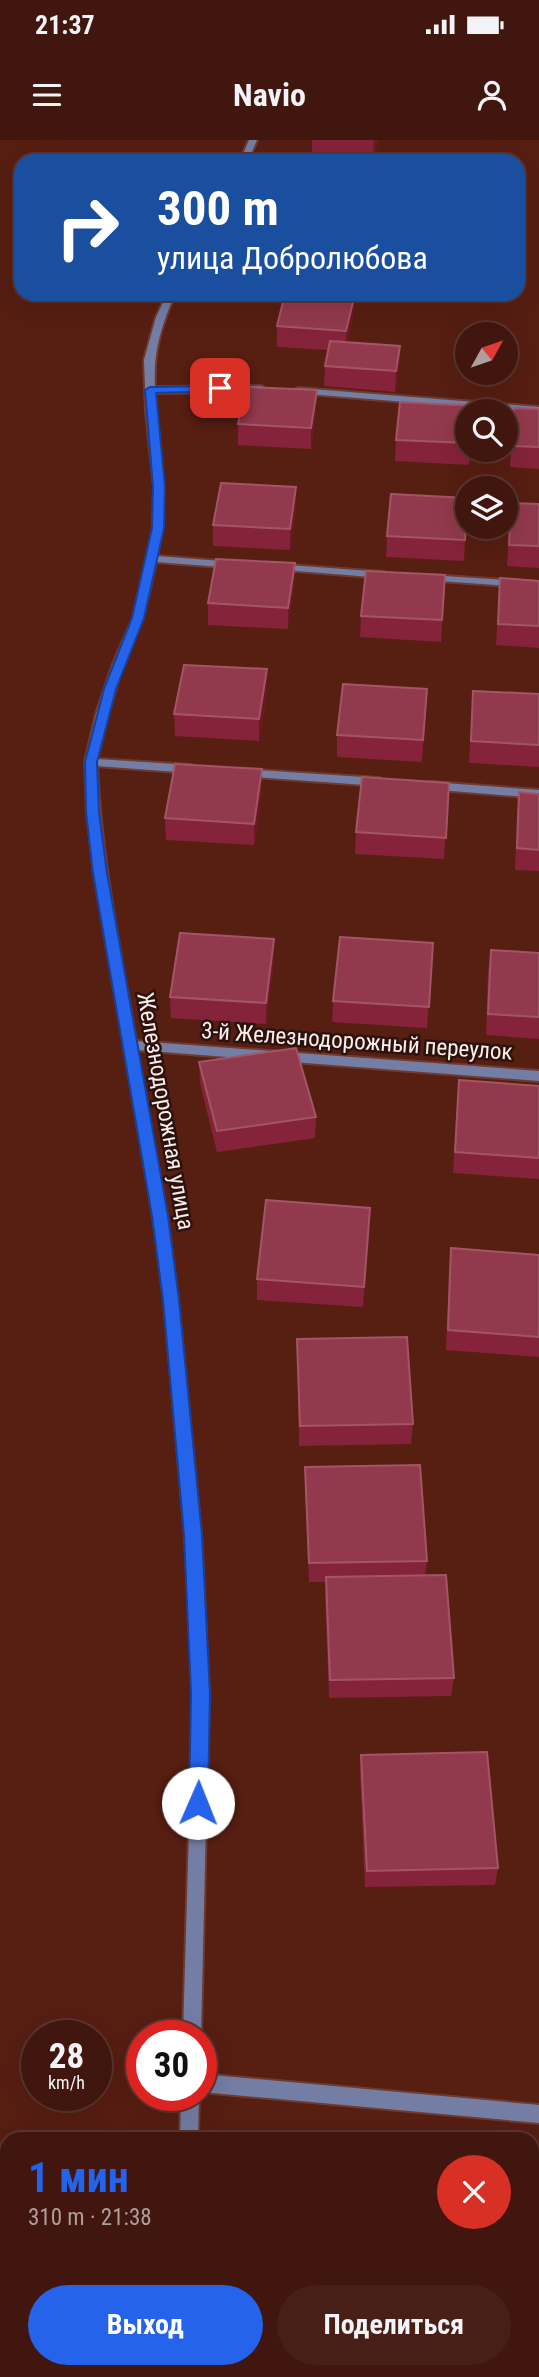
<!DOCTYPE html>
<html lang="ru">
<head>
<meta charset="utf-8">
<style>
  :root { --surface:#41160e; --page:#481f17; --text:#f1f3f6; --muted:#ae9f9e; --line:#5a352e; --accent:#2563eb }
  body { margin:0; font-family:"Roboto Condensed",sans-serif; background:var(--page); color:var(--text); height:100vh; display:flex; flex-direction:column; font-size:26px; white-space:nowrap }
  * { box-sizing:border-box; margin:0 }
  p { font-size:23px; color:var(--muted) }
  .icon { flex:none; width:38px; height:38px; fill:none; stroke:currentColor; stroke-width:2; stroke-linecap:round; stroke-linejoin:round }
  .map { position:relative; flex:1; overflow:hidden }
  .details { position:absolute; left:0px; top:1992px; width:539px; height:247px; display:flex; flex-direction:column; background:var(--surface); border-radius:21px 21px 0 0; box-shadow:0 7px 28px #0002,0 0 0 2px var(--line) }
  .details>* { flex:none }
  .guide { position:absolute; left:14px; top:14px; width:511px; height:147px; border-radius:21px; box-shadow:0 7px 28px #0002,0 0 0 2px var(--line); background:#1a4fa0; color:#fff; overflow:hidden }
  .needle { width:46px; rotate:50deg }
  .buttons { position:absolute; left:455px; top:182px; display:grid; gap:14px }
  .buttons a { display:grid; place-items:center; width:63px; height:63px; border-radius:50%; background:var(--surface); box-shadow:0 7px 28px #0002,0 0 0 2px var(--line); font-size:35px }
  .speed { position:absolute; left:21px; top:1880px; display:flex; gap:14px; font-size:35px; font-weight:700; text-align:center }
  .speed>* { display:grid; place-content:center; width:91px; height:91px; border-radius:50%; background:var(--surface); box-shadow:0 7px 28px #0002,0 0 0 2px var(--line); line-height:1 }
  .speed small { font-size:18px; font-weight:400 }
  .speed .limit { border:10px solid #d22; background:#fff; color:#111 }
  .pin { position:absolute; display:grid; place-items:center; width:60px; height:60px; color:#fff; margin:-30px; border-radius:14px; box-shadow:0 4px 10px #0006 }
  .me { position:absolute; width:77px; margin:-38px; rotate:1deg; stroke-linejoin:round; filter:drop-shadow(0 0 5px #0008) }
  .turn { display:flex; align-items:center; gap:24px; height:147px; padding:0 28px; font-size:32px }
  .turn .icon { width:91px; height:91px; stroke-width:2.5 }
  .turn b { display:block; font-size:49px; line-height:60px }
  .round { display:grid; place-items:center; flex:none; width:74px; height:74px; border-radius:37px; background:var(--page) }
  .overview { display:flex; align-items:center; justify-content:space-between; height:119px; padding:0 28px }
  h1 { font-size:42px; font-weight:700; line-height:52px; color:var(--accent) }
  .primary-button { display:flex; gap:14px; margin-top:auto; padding:14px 28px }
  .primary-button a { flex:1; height:80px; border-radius:42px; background:var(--accent); color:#fff; font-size:28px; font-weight:700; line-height:80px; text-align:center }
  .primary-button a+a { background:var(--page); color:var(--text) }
  .status { display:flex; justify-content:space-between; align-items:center; height:49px; padding:0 35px; background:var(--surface); direction:ltr }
  .status svg { height:19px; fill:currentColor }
  header { display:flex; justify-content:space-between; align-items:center; height:91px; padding:0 28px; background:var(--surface); font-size:32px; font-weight:700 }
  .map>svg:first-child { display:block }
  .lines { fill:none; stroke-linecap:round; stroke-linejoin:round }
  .lane-casing { stroke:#6e3b30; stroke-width:4 }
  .street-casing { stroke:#6e3b30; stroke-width:4 }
  .lane { fill:#747ea5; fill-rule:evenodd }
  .street { fill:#747ea5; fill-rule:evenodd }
  .wall { fill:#85233a }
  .shaded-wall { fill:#6d1822 }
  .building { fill:#92394d; stroke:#a35566; stroke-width:2 }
  .route { fill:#2563eb; stroke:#184099; stroke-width:2 }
  .labels { text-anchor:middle; stroke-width:5; stroke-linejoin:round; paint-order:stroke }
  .street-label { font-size:23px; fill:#fdedea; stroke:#2c120d }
</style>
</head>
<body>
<div class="status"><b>21:37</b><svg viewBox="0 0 49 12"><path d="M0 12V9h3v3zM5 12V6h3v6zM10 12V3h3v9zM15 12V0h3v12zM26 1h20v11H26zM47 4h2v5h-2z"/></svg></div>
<header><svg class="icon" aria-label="menu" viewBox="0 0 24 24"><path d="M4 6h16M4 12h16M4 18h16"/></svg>Navio<svg class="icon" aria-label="person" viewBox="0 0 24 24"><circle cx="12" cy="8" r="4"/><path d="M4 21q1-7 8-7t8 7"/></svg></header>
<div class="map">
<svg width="539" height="2237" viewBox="0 0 539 2237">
  <rect width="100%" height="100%" fill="#571e12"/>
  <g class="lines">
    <g class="lane-casing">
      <path id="lane" d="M 201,1934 L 539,1965 L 539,1983 L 201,1952 Z"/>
    </g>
    <g class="street-casing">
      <g id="street">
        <path d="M 249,0 L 257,0 L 248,21 L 240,21 Z"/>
        <path d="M 167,154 L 175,154 C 161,187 153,211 155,247 L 261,246 L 266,249 L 261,252 L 155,253 C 157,310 169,359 157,416 L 234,422 L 239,425 L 234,428 L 156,422 L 143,478 L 123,524 L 108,574 L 97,619 L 191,625 L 197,629 L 191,633 L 97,626 C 101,719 120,809 136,901 L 539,931 L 539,941 L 137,910 L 167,1076 L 178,1160 L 201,1395 L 209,1554 L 201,1895 L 183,1895 L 193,1554 L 185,1395 L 164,1160 L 153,1076 L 94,733 L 87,672 L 85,622 L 96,574 L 113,524 L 133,478 L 153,388 L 154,347 L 146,272 L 144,220 L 156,177 Z"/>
        <path d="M 299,248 L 539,267 L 539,273 L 296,253 L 296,249 Z"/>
        <path d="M 275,424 L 384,432 L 389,435 L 384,438 L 271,429 L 270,427 Z"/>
        <path d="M 429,435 L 539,442 L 539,448 L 425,440 L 424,438 Z"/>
        <path d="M 243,629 L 379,638 L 385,642 L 379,646 L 239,636 L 239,630 Z"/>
        <path d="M 431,642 L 539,650 L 539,658 L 427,649 L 427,643 Z"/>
        <path d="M 181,1955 L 199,1955 L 198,1998 L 180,1998 Z"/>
        <rect x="186" y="2231" width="20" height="6"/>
      </g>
    </g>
    <use href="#lane" class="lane"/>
    <use href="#street" class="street"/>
  </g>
  <g class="wall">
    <path d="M 312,0 L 378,0 L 373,20 L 312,16 Z"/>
    <path d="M 354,158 L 353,178 L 347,202 L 400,206 L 399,227 L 395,252 L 324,246 L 325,226 L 328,210 L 277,207 L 277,186 Z"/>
    <path d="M 514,268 L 539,269 L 539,329 L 510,327 Z"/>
    <path d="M 316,271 L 311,309 L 238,305 L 238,284 Z"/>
    <path d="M 467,271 L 467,310 L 470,310 L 469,325 L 395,321 L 396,300 Z"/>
    <path d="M 511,363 L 539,364 L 539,428 L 507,426 Z"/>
    <path d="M 467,367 L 464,421 L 386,417 L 387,396 Z"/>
    <path d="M 296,369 L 290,410 L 213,406 L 213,385 Z"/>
    <path d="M 295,423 L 294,444 L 288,489 L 208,485 L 208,463 Z"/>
    <path d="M 445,435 L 441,502 L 360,497 L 361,476 Z"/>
    <path d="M 500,438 L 539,441 L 539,508 L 496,505 Z"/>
    <path d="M 267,529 L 267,551 L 259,601 L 175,596 L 174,574 Z"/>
    <path d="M 427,549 L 422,622 L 337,617 L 337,595 Z"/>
    <path d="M 473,551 L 539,554 L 539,627 L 469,623 Z"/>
    <path d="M 262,629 L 262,651 L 254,705 L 166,700 L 165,678 Z"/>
    <path d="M 449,643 L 444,719 L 355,714 L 356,692 Z"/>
    <path d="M 519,652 L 539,654 L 539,731 L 515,730 L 517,674 Z"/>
    <path d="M 274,799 L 274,821 L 266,884 L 171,878 L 170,857 Z"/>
    <path d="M 433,803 L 427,888 L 332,882 L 333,861 Z"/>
    <path d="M 491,810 L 539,813 L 539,899 L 486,895 L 488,831 Z"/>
    <path d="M 199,922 L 316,977 L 315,998 L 217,1012 L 200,943 Z"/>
    <path d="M 459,940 L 539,946 L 539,1039 L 453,1033 Z"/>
    <path d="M 369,1089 L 363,1167 L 257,1160 L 257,1139 Z"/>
    <path d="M 451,1108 L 539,1115 L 539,1217 L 446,1210 L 449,1129 Z"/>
    <path d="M 297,1199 L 413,1284 L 411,1304 L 299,1306 Z"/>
    <path d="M 305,1327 L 427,1421 L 425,1435 L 454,1538 L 451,1556 L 329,1558 L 325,1455 L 326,1442 L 309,1442 L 305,1346 Z"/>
    <path d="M 361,1615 L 498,1728 L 495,1745 L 365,1747 L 360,1632 Z"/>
    <path d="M 429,2231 L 532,2231 L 539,2237 L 430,2237 Z"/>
  </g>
  <g class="shaded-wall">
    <path d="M 374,0 L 378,0 L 373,20 Z"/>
    <path d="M 354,158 L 353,178 L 345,212 L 346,191 Z"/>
    <path d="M 400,206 L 399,227 L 395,252 L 396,231 Z"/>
    <path d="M 317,250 L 316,271 L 311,309 L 311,288 Z"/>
    <path d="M 296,347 L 296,369 L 290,410 L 290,389 Z"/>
    <path d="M 295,423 L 294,444 L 288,489 L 288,468 Z"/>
    <path d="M 267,529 L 267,551 L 259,601 L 259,579 Z"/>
    <path d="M 262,629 L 262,651 L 254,705 L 254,684 Z"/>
    <path d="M 274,799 L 274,821 L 266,884 L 266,863 Z"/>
  </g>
  <g class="building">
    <path d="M 303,16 L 366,20 L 365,21 L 302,21 Z"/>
    <path d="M 285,154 L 354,158 L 346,191 L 277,186 Z"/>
    <path d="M 330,201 L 400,206 L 396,231 L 325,226 Z"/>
    <path d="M 245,247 L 317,250 L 311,288 L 238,284 Z"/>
    <path d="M 400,262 L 473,266 L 472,271 L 467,271 L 467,303 L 396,300 Z"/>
    <path d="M 514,268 L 539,269 L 539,307 L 512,306 Z"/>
    <path d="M 221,343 L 296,347 L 290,389 L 213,385 Z"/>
    <path d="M 391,354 L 467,358 L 465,400 L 387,396 Z"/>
    <path d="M 511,363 L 539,364 L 539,406 L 509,405 Z"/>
    <path d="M 216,419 L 295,423 L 288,468 L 208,463 Z"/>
    <path d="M 366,431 L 445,435 L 442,480 L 361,476 Z"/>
    <path d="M 500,438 L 539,441 L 539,486 L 498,484 Z"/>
    <path d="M 184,525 L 267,529 L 259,579 L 174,574 Z"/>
    <path d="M 343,544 L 427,549 L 423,600 L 337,595 Z"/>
    <path d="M 473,551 L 539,554 L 539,605 L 471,601 Z"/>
    <path d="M 175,624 L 262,629 L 254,684 L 165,678 Z"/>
    <path d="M 362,637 L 449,643 L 446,698 L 356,692 Z"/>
    <path d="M 519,652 L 539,654 L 539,710 L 517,708 Z"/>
    <path d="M 180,793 L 274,799 L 266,863 L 170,857 Z"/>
    <path d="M 340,797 L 433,803 L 429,867 L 333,861 Z"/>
    <path d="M 491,810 L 539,813 L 539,877 L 488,874 Z"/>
    <path d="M 296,908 L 316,977 L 217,991 L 199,922 Z"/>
    <path d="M 459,940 L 539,946 L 539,1018 L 455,1012 Z"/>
    <path d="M 266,1060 L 370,1068 L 364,1147 L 257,1139 Z"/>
    <path d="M 451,1108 L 539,1115 L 539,1197 L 448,1190 Z"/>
    <path d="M 407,1197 L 413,1284 L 300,1286 L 297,1199 Z"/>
    <path d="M 420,1325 L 427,1421 L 309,1423 L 305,1327 Z"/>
    <path d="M 446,1435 L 454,1538 L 330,1540 L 326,1437 Z"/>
    <path d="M 487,1612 L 498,1728 L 367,1731 L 361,1615 Z"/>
    <path d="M 539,2078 L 539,2237 L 436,2237 L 435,2231 L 532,2231 L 532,2080 Z"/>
  </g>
  <path class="route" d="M 223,246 L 223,250 L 220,251 L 156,253 L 165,347 L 164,388 L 144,478 L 116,549 L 97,622 L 99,672 L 107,733 L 168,1076 L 179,1160 L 202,1395 L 210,1554 L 208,1663 L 205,1670 L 198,1672 L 191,1670 L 189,1663 L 191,1554 L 184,1395 L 163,1160 L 152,1076 L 93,733 L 86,672 L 85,622 L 104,549 L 132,478 L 152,388 L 153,347 L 145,250 L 150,247 Z"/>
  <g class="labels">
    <g class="street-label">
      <text transform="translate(357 901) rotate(4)" y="8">3-й Железнодорожный переулок</text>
      <text transform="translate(166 971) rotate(80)" y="8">Железнодорожная улица</text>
    </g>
  </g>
</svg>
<div class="buttons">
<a><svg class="needle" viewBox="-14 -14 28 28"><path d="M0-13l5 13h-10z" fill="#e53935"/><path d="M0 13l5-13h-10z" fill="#ae9f9e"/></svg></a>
<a><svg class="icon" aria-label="search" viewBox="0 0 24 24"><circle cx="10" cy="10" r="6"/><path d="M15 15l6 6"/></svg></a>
<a><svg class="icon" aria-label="layers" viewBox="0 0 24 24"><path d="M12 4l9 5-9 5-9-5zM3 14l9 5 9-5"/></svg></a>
</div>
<div class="speed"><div>28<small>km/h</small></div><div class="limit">30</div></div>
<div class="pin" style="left:220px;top:248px;background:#d93025"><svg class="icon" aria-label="arrive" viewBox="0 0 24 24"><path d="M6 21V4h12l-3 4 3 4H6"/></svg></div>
<svg class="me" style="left:198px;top:1663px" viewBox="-20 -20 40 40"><circle r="19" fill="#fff"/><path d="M0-13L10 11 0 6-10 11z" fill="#2563eb"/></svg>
<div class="guide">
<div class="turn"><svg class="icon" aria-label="right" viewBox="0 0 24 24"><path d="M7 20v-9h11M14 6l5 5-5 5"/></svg><div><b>300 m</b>улица Добролюбова</div></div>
</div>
<section class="details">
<div class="overview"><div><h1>1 мин</h1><p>310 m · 21:38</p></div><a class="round" style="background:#d93025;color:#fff"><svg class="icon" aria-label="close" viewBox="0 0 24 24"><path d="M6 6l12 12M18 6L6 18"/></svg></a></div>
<div class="primary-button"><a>Выход</a><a>Поделиться</a></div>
</section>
</div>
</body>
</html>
